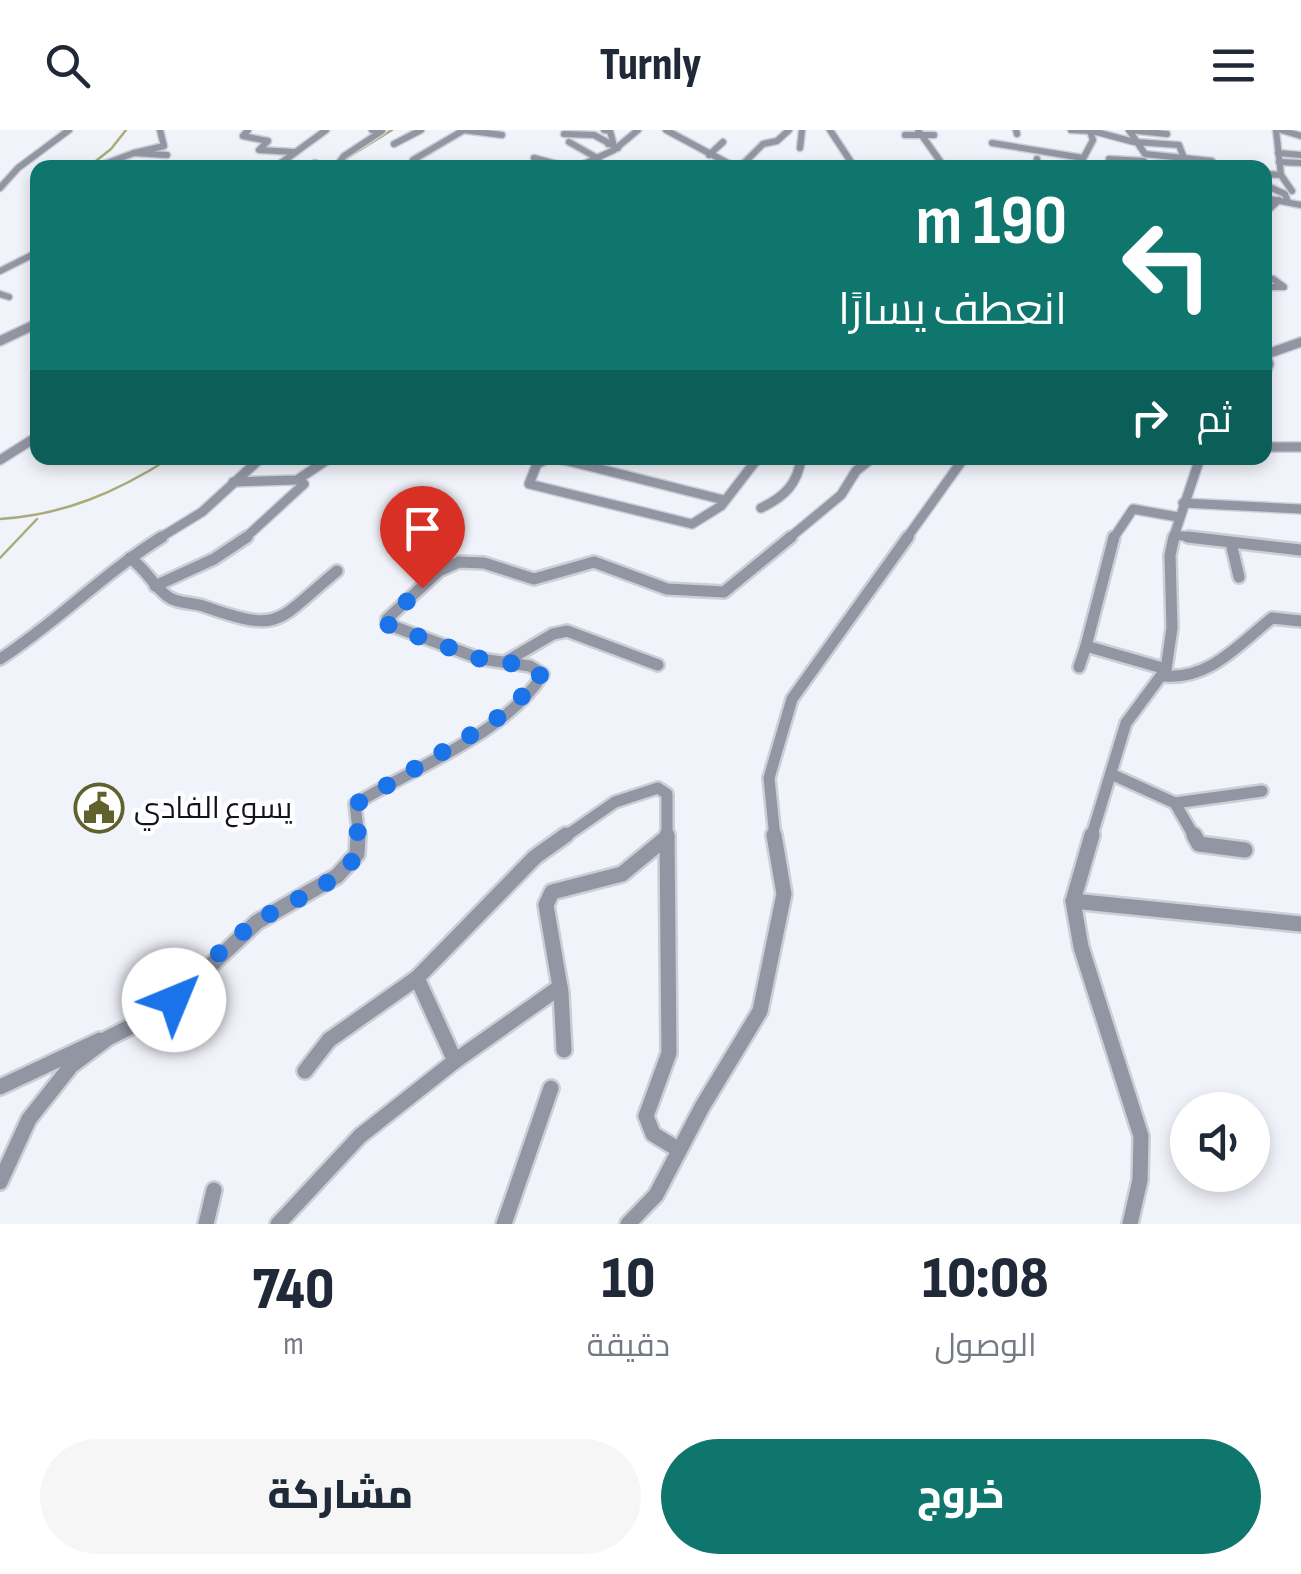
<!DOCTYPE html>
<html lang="ar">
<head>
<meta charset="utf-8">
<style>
  :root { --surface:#fff; --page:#f6f6f7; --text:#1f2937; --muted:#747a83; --accent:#0f766e }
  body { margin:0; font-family:"Sofia Sans Condensed",Cairo,sans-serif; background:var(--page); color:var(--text); direction:rtl; height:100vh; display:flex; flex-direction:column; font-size:38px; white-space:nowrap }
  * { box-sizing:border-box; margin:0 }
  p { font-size:32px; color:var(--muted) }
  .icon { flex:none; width:55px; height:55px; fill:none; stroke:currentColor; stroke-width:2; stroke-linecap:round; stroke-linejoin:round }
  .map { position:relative; height:1094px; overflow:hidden; direction:ltr }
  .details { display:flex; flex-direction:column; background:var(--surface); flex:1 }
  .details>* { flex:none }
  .guide { position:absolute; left:30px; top:30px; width:1242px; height:305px; border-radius:20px; box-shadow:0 5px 15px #0003; direction:rtl; background:#0f766e; color:#fff; overflow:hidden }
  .fabs { position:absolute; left:1170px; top:962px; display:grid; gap:20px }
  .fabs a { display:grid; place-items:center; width:100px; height:100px; border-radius:50%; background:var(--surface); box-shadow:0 5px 15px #0003; font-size:50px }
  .pin { position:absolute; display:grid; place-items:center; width:85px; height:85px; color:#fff; margin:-102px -42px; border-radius:50% 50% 50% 0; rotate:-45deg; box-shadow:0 0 10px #0007 }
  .pin .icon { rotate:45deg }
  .me { position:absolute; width:110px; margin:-55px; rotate:45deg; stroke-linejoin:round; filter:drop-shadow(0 0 8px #0008) }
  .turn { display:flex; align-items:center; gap:35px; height:210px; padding:0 40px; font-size:45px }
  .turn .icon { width:130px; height:130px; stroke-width:2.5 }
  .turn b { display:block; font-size:70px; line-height:85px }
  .then { display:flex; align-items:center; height:95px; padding:0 40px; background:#0003; gap:20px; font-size:38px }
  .eta { display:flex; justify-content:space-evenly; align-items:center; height:170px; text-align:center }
  .eta b { font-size:60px; font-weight:800; line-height:70px }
  .cta { display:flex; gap:20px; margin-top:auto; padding:20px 40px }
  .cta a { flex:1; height:115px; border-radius:60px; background:var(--accent); color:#fff; font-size:40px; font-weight:800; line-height:115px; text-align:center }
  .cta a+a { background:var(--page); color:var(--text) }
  header { display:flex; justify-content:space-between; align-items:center; height:130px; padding:0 40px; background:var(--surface); font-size:45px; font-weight:800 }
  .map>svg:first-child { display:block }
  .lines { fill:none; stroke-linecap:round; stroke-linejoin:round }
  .stream { stroke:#aaab78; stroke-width:2.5 }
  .minor-far3-casing { stroke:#cdcfd7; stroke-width:9 }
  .minor-far2-casing { stroke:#cdcfd7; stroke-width:12 }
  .minor-far1-casing { stroke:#cdcfd7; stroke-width:16 }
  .minor-casing { stroke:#cdcfd7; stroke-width:20 }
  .minor-far3 { stroke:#9296a3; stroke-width:6 }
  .minor-far2 { stroke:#9296a3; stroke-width:9 }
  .minor-far1 { stroke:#9296a3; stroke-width:11 }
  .minor { stroke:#9296a3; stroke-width:15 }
  .route { stroke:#1a73e8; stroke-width:18; stroke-dasharray:0 32.4 }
  .labels { text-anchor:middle; stroke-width:9; stroke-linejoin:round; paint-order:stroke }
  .poi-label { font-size:30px; fill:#11141f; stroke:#fff; text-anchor:start }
</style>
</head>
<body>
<header><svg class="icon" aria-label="menu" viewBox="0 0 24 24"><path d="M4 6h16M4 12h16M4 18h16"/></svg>Turnly<svg class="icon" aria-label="search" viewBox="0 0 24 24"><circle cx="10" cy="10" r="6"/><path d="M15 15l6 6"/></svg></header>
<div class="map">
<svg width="1301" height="1094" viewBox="0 0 1301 1094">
  <rect width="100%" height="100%" fill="#f1f3fa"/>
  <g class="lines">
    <g class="stream">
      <path d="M 87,38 L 111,19 L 126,0"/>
      <path d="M 340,38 L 347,28 L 392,0"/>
      <path d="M 0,389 C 64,385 117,362 170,328"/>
      <path d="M 0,428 L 37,389"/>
    </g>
    <g class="minor-far3-casing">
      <g id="minor-far3">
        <path d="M 160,0 L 164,16 L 134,23 L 167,25"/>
        <path d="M 248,0 L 243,6 L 268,11 L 259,20 L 294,22"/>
        <path d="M 463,0 L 502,5"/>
        <path d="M 604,0 L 610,1 L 613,12 L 608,14"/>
        <path d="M 666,0 L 737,38"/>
        <path d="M 830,0 L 855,38"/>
        <path d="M 918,0 L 945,38"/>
        <path d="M 1016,0 L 1017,4"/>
        <path d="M 1071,0 L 1090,1 L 1093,10 L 1078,38"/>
        <path d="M 1089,0 L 1134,12"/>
        <path d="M 1129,0 L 1145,24 L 1212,31 L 1216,38"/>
        <path d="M 1129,0 L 1167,4"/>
        <path d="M 1276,0 L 1281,45 L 1292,61"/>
        <path d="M 1281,0 L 1301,6"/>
        <path d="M 564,4 L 594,5 L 618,18"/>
        <path d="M 905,5 L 934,5"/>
        <path d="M 569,12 L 599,29"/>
        <path d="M 1136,12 L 1179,15 L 1184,28"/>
        <path d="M 992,13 L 1083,28"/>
        <path d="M 394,14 L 421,0"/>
        <path d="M 800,18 L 802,0"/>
        <path d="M 1278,23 L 1301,25"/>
        <path d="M 709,25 L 723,12"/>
        <path d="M 534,28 L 572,38"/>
        <path d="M 1037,29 L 1038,38"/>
        <path d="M 1109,29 L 1144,31"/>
        <path d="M 1279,32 L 1301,33"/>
        <path d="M 315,33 L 316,38"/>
        <path d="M 411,35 L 447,38"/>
        <path d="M 94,38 L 134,23"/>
        <path d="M 274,38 L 326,0"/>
        <path d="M 335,38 L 344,26 L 382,1 L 372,0"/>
        <path d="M 410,38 L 413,30 L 464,0"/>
        <path d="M 575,38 L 614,20 L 638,0"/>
        <path d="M 739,38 L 763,14 L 777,11 L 789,0"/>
        <path d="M 1265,44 L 1281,45"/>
        <path d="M 1265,55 L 1285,64 L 1288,72"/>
        <path d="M 0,58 L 18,38 L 69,0"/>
        <path d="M 1265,68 L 1301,75"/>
        <path d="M 1265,83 L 1279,70"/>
        <path d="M 0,141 L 38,122"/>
        <path d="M 1265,157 L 1284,157 L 1273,149"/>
        <path d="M 0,164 L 9,167"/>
      </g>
    </g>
    <g class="minor-far2-casing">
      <g id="minor-far2">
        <path d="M 0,211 L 38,193"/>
        <path d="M 1265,222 L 1269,234 L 1265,245"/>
        <path d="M 1267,224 L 1301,212"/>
        <path d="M 1265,317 L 1301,317"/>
        <path d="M 549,328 L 537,334 L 529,354 L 692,394 L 721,376 L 758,328"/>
        <path d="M 556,328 L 724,370"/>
        <path d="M 0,330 L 38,306"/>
        <path d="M 233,352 L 297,350 L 330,328"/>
        <path d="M 1183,373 L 1301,379"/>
        <path d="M 761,378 C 784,367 798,354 801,328"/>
        <path d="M 1174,405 L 1210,409"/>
        <path d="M 158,409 L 202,382 L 261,328"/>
        <path d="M 244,409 L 304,354 L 300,349"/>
        <path d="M 788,409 L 841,365 L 856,341 L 872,328"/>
        <path d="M 906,409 L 964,328"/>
        <path d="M 1113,409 L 1133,379 L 1178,387"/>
        <path d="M 1173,409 L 1200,328"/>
      </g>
    </g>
    <g class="minor-far1-casing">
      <g id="minor-far1">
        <path d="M 1188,407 L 1301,420"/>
        <path d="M 1231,413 L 1239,447"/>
        <path d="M 130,428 C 146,439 152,454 167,466 C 177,474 191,472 203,476 C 283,504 275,492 337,441"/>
        <path d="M 155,456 L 214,429 L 247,407"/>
        <path d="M 1086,516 L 1114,407"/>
        <path d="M 0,529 C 57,492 104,443 162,407"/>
        <path d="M 505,532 L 553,504 L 567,501 L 658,535"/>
        <path d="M 1079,537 L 1086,516 L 1166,539"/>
        <path d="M 1164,546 C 1210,550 1239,514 1272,488 L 1301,491"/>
        <path d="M 1111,644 L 1175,673 L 1262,661"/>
        <path d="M 1175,673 L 1195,708"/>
        <path d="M 359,708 L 355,674 C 413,638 507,603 543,544 L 530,536 L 481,529 L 387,494 L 387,489 L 439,441 L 459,432 L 484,433 L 534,449 L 594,432 L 667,459 L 724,462 L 791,407"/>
        <path d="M 563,708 L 615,672 L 658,658 L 667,664 L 667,708"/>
        <path d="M 775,708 L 769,648 L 792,569 L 908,407"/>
        <path d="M 1091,708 L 1126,593 L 1166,539 L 1172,498 L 1170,425 L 1174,407"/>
      </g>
    </g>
    <g class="minor-casing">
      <g id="minor">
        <path d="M 667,705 L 669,923 L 646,986 L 653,1004 L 679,1020"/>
        <path d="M 1092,705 L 1073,771 L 1081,817 L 1141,1006 L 1140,1050 L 1130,1094"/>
        <path d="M 1194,705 L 1199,714 L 1245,720"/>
        <path d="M 1073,771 L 1301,794"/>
        <path d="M 564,920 L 561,863 L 546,775 L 552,762 L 622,744 L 667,707"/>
        <path d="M 455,931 L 560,857"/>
        <path d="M 305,941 L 329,910 L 417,848 L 535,727 L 566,705"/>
        <path d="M 0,957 L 100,910"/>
        <path d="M 0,1052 L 29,989 L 71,936 L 108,908 L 162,881 L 257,792 L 337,746 L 357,724 L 358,705"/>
        <path d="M 206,1094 L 214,1060"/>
        <path d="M 278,1094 L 360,1006 L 455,931 L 417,848"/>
        <path d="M 504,1094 L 551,958"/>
        <path d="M 628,1094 L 656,1065 L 702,977 L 760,881 L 784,764 L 774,705"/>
      </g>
    </g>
    <use href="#minor-far3" class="minor-far3"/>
    <use href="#minor-far2" class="minor-far2"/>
    <use href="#minor-far1" class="minor-far1"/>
    <use href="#minor" class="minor"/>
  </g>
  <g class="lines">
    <path class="route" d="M 174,870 C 200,843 228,810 260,790 C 292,769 333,758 357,725 C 367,711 348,691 356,674 L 494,591 L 543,548 L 530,536 L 481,529 L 389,496 L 387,489 L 422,458"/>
  </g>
  <defs>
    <g id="civic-ring" transform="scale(2.5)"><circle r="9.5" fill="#fff" stroke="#61612e" stroke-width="1.5"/><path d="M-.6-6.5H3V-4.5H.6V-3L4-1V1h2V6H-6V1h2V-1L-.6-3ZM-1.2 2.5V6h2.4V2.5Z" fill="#61612e"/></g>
  </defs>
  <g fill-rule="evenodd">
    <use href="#civic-ring" x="99" y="678"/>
  </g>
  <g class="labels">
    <g class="poi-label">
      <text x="134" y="688">يسوع الفادي</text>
    </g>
  </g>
</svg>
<div class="fabs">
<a><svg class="icon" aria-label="sound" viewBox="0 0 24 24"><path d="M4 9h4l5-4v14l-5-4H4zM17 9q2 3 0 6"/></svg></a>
</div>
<div class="pin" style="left:422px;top:458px;background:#d93025"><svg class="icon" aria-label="arrive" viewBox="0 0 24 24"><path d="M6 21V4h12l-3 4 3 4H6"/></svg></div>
<svg class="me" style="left:174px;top:870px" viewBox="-20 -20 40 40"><circle r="19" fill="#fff"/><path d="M0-13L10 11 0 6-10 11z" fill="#1a73e8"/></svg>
<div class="guide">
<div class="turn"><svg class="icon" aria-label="left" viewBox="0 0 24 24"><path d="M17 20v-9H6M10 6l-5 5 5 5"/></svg><div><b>190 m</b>انعطف يسارًا</div></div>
<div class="then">ثم<svg class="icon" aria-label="right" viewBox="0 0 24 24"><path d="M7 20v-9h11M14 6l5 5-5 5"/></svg></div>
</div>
</div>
<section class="details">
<div class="eta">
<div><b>10:08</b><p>الوصول</p></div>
<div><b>10</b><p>دقيقة</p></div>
<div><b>740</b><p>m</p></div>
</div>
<div class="cta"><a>خروج</a><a>مشاركة</a></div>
</section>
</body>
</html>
